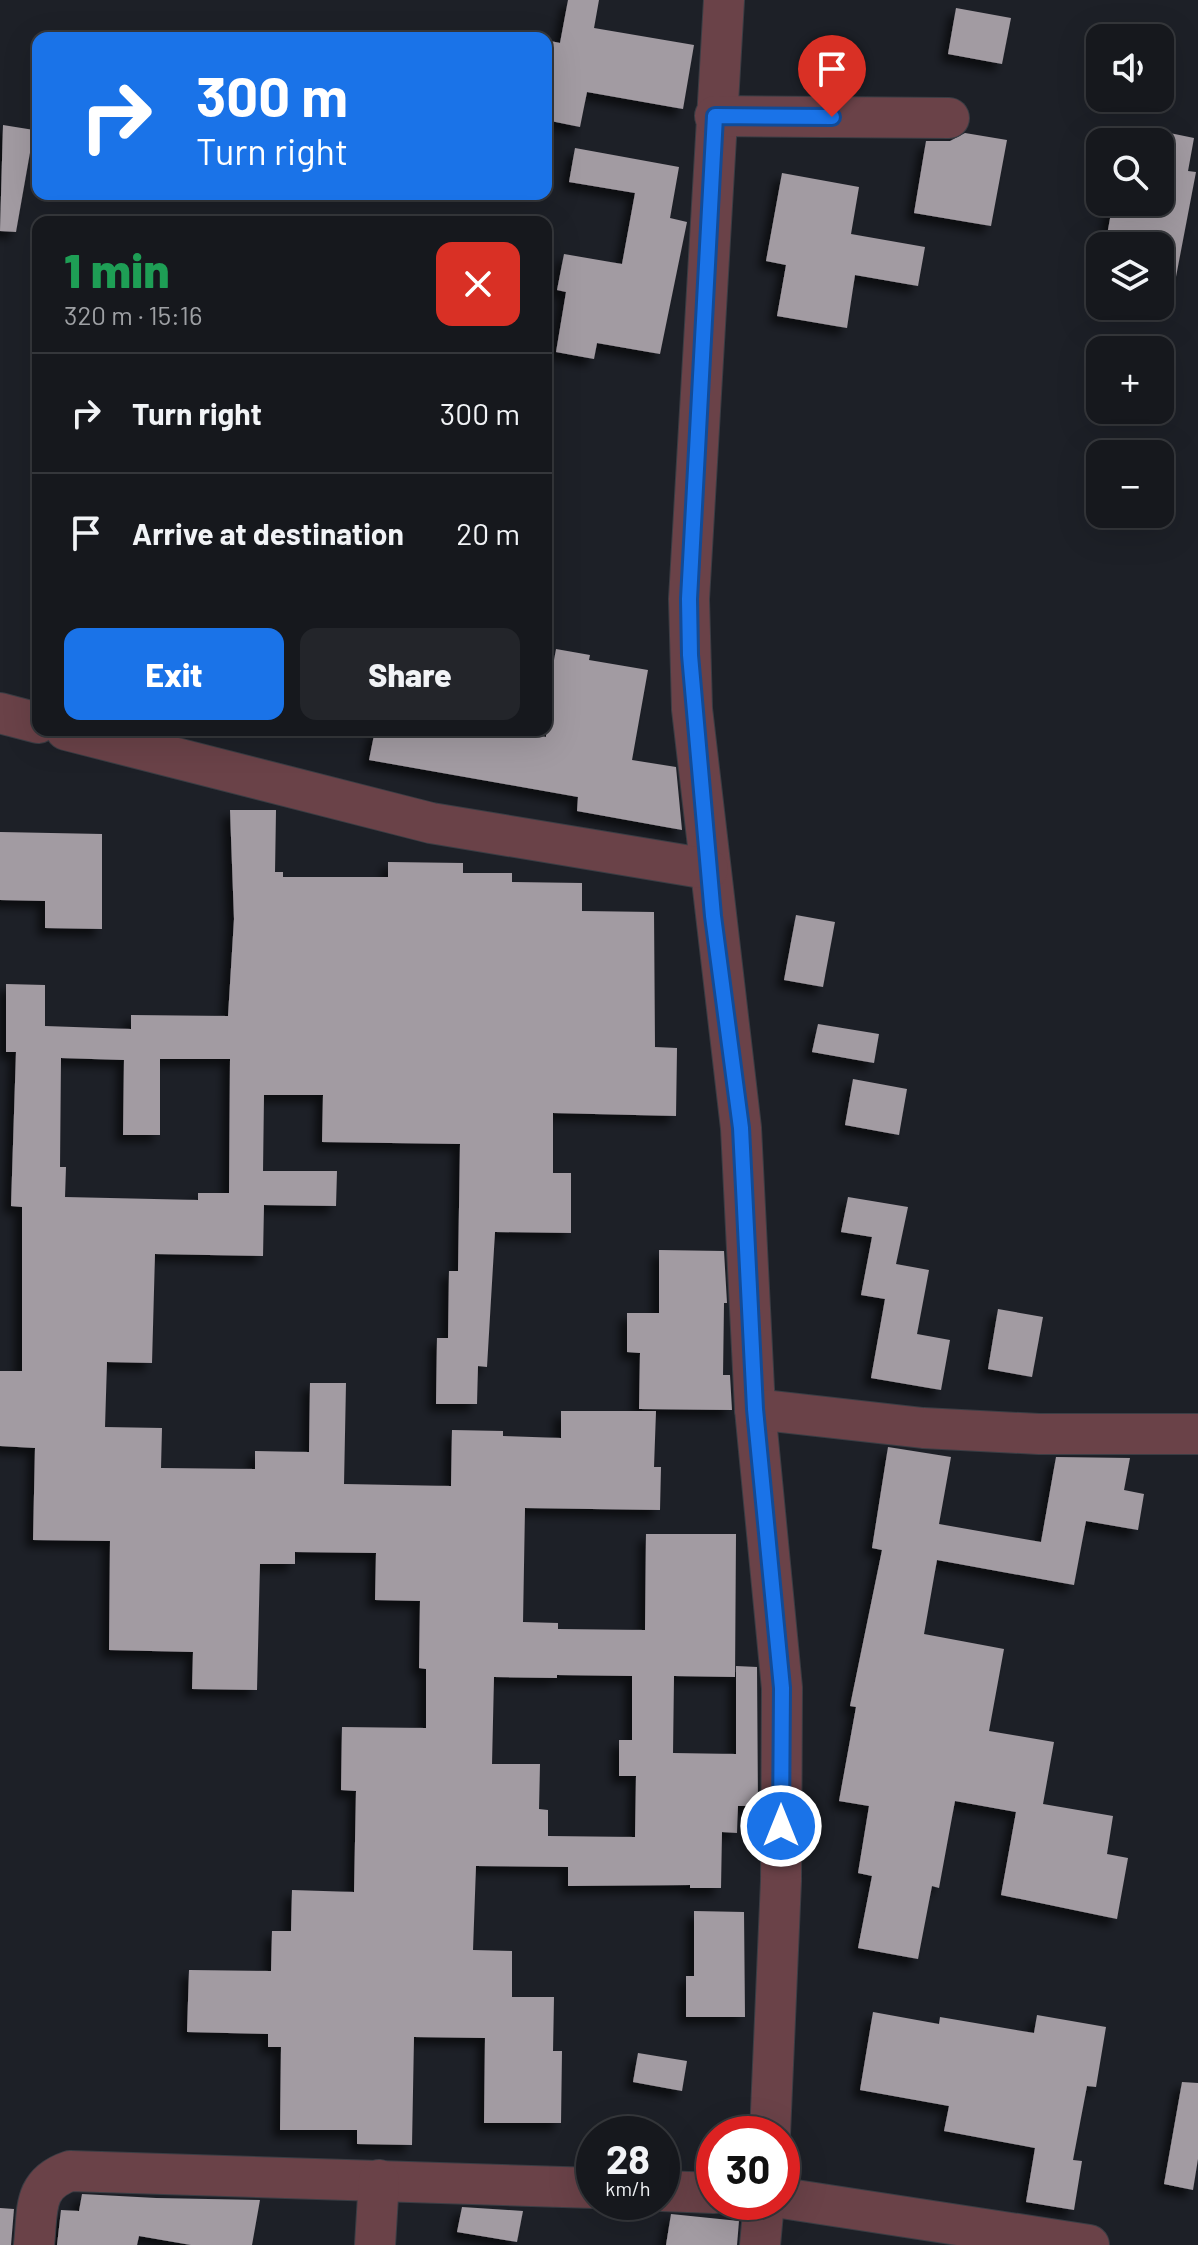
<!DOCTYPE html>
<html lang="en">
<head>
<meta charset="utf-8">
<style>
  :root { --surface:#16181d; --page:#23252a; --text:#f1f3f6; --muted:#9ea0a4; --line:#35373b; --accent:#1a73e8 }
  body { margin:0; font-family:Barlow,sans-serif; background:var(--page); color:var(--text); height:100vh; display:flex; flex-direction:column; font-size:30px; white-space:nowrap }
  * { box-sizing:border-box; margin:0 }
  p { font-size:26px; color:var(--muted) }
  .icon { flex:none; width:44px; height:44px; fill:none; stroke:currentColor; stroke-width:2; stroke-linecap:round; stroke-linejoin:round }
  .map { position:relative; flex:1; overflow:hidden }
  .panel { position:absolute; left:32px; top:216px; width:520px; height:520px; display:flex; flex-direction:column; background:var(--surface); border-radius:16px; box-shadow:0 8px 32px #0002,0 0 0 2px var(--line) }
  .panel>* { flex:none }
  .hud { position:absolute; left:32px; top:32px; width:520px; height:168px; border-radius:16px; box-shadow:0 8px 32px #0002,0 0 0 2px var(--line); background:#1a73e8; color:#fff; overflow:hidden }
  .tools { position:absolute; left:1086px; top:24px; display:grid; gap:16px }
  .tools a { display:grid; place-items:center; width:88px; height:88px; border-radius:16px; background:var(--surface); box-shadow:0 8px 32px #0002,0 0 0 2px var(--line); font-size:40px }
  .speed { position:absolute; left:576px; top:2116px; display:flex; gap:16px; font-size:40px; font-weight:700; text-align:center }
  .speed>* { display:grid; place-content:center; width:104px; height:104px; border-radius:50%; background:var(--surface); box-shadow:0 8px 32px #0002,0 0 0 2px var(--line); line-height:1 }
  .speed small { font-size:20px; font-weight:400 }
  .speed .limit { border:12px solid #d22; background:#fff; color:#111 }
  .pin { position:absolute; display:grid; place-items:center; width:68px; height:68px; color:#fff; margin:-82px -34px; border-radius:50% 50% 50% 0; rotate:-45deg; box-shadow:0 0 8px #0007 }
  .pin .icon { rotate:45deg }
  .me { position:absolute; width:88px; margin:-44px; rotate:0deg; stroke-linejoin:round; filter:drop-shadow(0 0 6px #0008) }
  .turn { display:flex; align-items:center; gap:28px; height:168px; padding:0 32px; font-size:36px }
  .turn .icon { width:104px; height:104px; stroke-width:2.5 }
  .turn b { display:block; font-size:56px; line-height:68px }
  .round { display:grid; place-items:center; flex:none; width:84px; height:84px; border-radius:16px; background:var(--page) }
  .overview { display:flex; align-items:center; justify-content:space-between; height:136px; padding:0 32px }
  h1 { font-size:48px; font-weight:800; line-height:60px; color:#1e9e55 }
  .action { display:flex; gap:16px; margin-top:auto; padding:16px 32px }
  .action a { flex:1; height:92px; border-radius:16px; background:var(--accent); color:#fff; font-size:32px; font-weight:800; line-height:92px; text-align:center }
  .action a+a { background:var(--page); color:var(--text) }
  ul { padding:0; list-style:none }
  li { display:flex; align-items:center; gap:24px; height:120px; padding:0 32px; border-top:2px solid var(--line) }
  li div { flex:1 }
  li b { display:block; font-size:30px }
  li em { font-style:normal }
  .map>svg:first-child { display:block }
  .building { fill:#a29ba2; fill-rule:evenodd; filter:url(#shadow) }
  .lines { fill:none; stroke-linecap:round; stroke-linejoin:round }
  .minor-casing { stroke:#3a3d44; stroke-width:42 }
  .minor { stroke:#6a4248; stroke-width:40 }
  .route-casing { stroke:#114b97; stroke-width:20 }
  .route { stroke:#1a73e8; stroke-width:14 }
</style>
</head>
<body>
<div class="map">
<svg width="1198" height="2245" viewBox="0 0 1198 2245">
  <defs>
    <filter id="shadow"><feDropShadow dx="-7" dy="7" stdDeviation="4" flood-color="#0009"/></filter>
  </defs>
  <rect width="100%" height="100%" fill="#1d2027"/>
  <g class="building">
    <path d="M 568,0 L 599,0 L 594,28 L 694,45 L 683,109 L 587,92 L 580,127 L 546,120 L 546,40 L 560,43 Z"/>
    <path d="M 956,8 L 1011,18 L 1002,64 L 948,54 Z"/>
    <path d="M 3,125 L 34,130 L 16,232 L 0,231 Z"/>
    <path d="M 1160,131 L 1194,138 L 1188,171 L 1196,172 L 1175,282 L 1160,280 L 1160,246 L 1105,246 L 1113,202 L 1160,202 Z"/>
    <path d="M 965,133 L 1007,140 L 991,226 L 914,213 L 926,141 L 950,141 Z"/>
    <path d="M 575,148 L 679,167 L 670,218 L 687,222 L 660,354 L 597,343 L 594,359 L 556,352 L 566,292 L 557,290 L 564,254 L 622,264 L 635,193 L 569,182 Z"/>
    <path d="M 782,173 L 859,187 L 851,234 L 925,247 L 918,286 L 855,275 L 847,328 L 777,316 L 786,265 L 766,261 Z"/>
    <path d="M 556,649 L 590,655 L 589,660 L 648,670 L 632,760 L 676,767 L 682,830 L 577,811 L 578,797 L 369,760 L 375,730 L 504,730 L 546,737 L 546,705 Z"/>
    <path d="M 230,810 L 276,810 L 275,872 L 283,872 L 283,877 L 388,877 L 388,862 L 463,863 L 463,873 L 512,873 L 512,882 L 582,883 L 582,911 L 654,912 L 655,1047 L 677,1048 L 676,1116 L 553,1113 L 553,1173 L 571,1173 L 571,1233 L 495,1232 L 487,1367 L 478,1366 L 477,1404 L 436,1404 L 437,1338 L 448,1338 L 449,1271 L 458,1271 L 460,1144 L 322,1142 L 323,1095 L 264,1095 L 263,1171 L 337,1171 L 336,1206 L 264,1205 L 263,1256 L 155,1254 L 152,1363 L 107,1362 L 105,1427 L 162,1428 L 161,1468 L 255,1469 L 255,1451 L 309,1452 L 310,1383 L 346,1383 L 344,1484 L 451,1486 L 452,1430 L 503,1431 L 503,1436 L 561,1438 L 561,1411 L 656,1411 L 654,1467 L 661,1467 L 660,1510 L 525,1508 L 523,1622 L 558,1623 L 558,1629 L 645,1630 L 646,1534 L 736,1534 L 735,1677 L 674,1676 L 673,1753 L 736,1754 L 736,1666 L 757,1667 L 758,1806 L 738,1806 L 737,1833 L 722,1832 L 721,1888 L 690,1888 L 690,1885 L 568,1886 L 568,1867 L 476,1866 L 473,1950 L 512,1951 L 512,1997 L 554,1997 L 553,2051 L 562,2051 L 561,2123 L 484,2123 L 485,2038 L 414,2037 L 412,2145 L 357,2144 L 357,2130 L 280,2130 L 281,2047 L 268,2047 L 268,2034 L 187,2032 L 189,1970 L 271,1971 L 272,1931 L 291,1931 L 292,1890 L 354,1892 L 356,1791 L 341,1790 L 342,1727 L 426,1728 L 426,1669 L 419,1668 L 420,1601 L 375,1600 L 376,1553 L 295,1552 L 295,1564 L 260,1564 L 257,1690 L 192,1689 L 193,1652 L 109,1650 L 110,1541 L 33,1540 L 35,1448 L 0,1446 L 0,1371 L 22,1371 L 22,1207 L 11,1206 L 16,1052 L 6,1052 L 6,984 L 45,985 L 45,1026 L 131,1029 L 131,1015 L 228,1016 L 234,919 ZM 61,1058 L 124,1060 L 123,1135 L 160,1135 L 160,1059 L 230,1059 L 229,1193 L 198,1193 L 198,1200 L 65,1197 L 66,1167 L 60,1167 ZM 557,1675 L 632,1676 L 632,1740 L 619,1740 L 619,1776 L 636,1776 L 635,1837 L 548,1836 L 548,1810 L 539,1809 L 540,1764 L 492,1764 L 494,1677 L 557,1678 Z"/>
    <path d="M 0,832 L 102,834 L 102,929 L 45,928 L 45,901 L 0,900 Z"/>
    <path d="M 796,915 L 835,922 L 823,987 L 784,980 Z"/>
    <path d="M 818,1024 L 879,1034 L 874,1063 L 812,1052 Z"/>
    <path d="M 853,1079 L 907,1089 L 899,1135 L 845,1125 Z"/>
    <path d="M 848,1197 L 908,1207 L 896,1264 L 929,1270 L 917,1334 L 950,1340 L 941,1390 L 871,1378 L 885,1299 L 861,1295 L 872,1237 L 841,1232 Z"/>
    <path d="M 659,1250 L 724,1251 L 727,1303 L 724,1303 L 723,1375 L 730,1375 L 732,1410 L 639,1409 L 640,1353 L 627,1352 L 627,1313 L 659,1313 Z"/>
    <path d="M 998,1309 L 1043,1317 L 1032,1377 L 988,1369 Z"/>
    <path d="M 888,1447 L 951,1457 L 939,1524 L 1041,1542 L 1056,1457 L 1130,1458 L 1124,1490 L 1144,1494 L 1138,1530 L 1086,1521 L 1074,1585 L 937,1560 L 924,1634 L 1004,1649 L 989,1731 L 1054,1742 L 1043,1804 L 1113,1816 L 1107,1854 L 1128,1858 L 1117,1919 L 1001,1895 L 1016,1812 L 955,1801 L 939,1888 L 932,1886 L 918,1959 L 858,1948 L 872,1876 L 858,1873 L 869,1806 L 839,1801 L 856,1707 L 850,1706 L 882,1550 L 872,1548 Z"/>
    <path d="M 694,1911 L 744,1912 L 745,2017 L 686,2017 L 686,1976 L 694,1976 Z"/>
    <path d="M 873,2012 L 939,2024 L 940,2017 L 1034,2033 L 1037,2015 L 1106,2027 L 1096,2087 L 1087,2086 L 1073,2160 L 1082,2161 L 1074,2210 L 1026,2202 L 1035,2148 L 944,2131 L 949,2106 L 860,2090 Z"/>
    <path d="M 638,2053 L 687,2061 L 682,2091 L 633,2082 Z"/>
    <path d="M 1182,2082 L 1198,2083 L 1198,2159 L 1193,2190 L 1164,2184 Z"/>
    <path d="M 82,2194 L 156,2198 L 260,2200 L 252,2245 L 191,2245 L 139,2236 L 137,2245 L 57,2245 L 61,2210 L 79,2211 Z"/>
    <path d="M 462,2207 L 523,2211 L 517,2242 L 457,2232 Z"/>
    <path d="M 0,2208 L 14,2209 L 11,2245 L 0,2245 Z"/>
    <path d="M 671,2214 L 739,2221 L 737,2245 L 666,2245 Z"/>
  </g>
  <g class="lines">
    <g class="minor-casing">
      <g id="minor">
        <path d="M 724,0 L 689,599 L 692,709 L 741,1128 L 755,1409 L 782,1688 L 781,1881 L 770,2134"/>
        <path d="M 715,116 L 949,118"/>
        <path d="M 0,713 L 38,723"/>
        <path d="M 66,730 L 431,823 L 708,869"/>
        <path d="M 755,1409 L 923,1428 L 1039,1434 L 1198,1434"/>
        <path d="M 662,2191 L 714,2193"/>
        <path d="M 782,2198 L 1089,2245"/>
        <path d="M 34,2245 C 38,2210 32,2184 70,2171 L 594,2188"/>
        <path d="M 375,2245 L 379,2180"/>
        <path d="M 760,2245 L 764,2202"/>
      </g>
    </g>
    <use href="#minor" class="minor"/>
  </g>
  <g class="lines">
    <g class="route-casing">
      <path id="route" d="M 781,1826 L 782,1688 L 755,1409 L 741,1128 L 713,916 L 690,655 L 689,599 L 715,116 L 832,117"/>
    </g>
    <use href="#route" class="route"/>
  </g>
</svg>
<div class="tools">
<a><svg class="icon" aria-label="sound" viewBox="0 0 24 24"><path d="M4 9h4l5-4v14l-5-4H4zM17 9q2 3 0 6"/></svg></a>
<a><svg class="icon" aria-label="search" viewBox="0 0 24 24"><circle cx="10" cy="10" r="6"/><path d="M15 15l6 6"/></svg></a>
<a><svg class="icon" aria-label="layers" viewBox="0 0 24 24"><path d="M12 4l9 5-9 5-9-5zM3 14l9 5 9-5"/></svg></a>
<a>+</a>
<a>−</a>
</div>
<div class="speed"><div>28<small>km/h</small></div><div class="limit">30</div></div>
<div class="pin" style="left:832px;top:117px;background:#d93025"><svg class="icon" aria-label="arrive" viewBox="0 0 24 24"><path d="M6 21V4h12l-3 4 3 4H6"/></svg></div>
<svg class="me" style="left:781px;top:1826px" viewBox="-20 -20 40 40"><circle r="17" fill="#1a73e8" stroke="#fff" stroke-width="3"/><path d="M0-11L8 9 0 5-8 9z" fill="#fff"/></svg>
<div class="hud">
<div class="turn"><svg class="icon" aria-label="right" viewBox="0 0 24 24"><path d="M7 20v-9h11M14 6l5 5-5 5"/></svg><div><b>300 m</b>Turn right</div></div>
</div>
<section class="panel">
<div class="overview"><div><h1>1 min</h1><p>320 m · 15:16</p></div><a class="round" style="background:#d93025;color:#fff"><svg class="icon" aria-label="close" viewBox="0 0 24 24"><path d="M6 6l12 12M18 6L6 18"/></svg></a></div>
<ul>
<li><svg class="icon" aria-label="right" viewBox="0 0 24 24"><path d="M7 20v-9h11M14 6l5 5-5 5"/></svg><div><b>Turn right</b></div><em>300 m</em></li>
<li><svg class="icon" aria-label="arrive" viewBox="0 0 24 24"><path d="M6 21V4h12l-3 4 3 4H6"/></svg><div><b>Arrive at destination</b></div><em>20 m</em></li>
</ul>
<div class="action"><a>Exit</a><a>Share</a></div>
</section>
</div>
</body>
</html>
